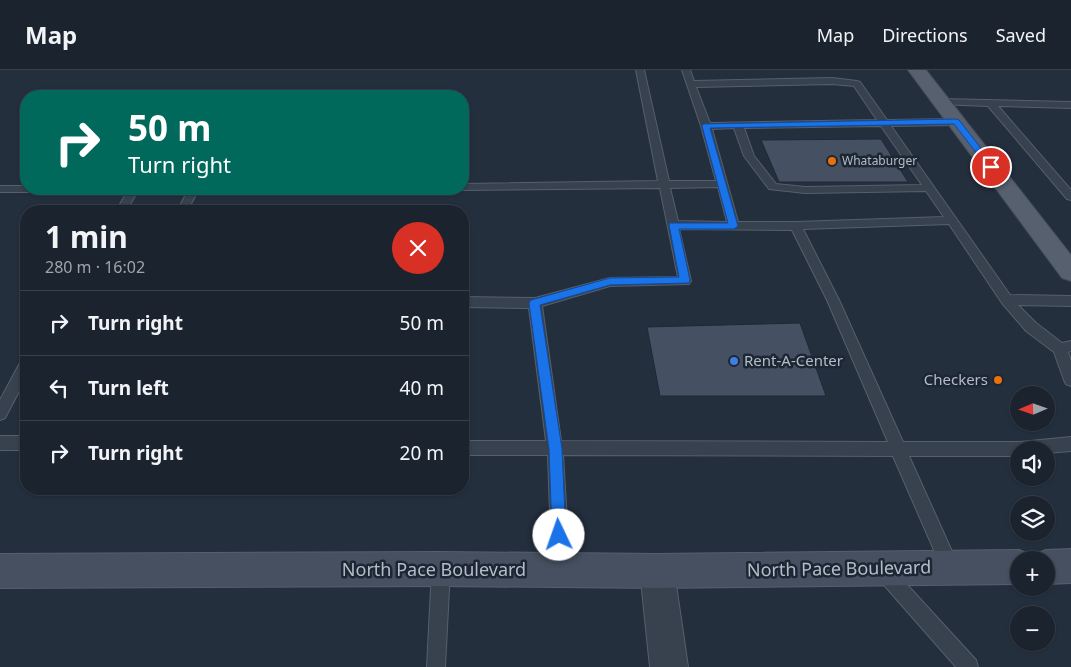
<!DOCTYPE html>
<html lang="en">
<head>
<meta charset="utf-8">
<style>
  :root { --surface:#1b232e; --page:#242b36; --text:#f1f3f6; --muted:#a0a4aa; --line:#39404a }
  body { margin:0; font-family:"Noto Sans",sans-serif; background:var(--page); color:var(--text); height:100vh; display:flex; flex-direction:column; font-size:19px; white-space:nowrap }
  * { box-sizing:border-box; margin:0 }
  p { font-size:16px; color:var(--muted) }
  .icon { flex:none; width:28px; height:28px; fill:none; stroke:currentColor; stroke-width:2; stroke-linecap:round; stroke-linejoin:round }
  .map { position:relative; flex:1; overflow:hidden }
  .details { position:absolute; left:20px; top:135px; width:449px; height:290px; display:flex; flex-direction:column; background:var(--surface); border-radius:20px; box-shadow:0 1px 4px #0004,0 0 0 1px var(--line) }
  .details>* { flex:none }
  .top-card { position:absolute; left:20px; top:20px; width:449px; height:105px; border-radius:20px; box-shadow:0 1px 4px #0004,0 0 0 1px var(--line); background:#00695c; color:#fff; overflow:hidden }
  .needle { width:32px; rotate:268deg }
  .fabs { position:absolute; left:1010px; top:316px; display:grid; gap:10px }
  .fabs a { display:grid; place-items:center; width:45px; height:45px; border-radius:50%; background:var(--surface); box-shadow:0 1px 4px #0004,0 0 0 1px var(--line); font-size:25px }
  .pin { position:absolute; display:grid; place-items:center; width:42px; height:42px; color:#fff; margin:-21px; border:2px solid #fff; border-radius:50%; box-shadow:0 1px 5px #0007 }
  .me { position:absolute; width:55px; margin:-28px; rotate:357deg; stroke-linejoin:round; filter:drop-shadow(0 0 4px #0008) }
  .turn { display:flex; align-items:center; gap:18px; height:105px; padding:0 25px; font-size:22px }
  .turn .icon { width:65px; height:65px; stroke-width:2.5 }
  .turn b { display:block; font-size:35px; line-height:42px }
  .round { display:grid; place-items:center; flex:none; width:52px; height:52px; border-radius:26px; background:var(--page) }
  .head { display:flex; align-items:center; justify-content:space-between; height:85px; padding:0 25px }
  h1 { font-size:30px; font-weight:700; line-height:38px }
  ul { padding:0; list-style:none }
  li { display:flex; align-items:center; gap:15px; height:65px; padding:0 25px; border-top:1px solid var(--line) }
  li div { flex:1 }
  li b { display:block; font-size:19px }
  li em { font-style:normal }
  header { display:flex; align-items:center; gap:30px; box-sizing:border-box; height:70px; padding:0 25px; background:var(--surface); border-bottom:1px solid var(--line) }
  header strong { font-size:24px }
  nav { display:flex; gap:28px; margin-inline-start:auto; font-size:18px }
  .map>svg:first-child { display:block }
  .building { fill:#455162; stroke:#1f2835 }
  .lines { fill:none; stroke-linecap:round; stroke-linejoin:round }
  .service-casing { stroke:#565f6c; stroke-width:2 }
  .minor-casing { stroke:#565f6c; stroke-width:2 }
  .secondary-casing { stroke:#565f6c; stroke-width:2 }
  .primary-casing { stroke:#414a57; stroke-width:2 }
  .service { fill:#38414e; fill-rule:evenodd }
  .minor { fill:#38414e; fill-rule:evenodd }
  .secondary { fill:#465061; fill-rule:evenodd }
  .primary { fill:#56606e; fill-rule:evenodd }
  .route { fill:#1a73e8; stroke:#114b97 }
  .food-dot { fill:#e8710a; stroke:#1d2633; stroke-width:2 }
  .shop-dot { fill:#3f7fe0; stroke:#1d2633; stroke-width:2 }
  .labels { text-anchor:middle; stroke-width:5; stroke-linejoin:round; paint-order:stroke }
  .far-poi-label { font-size:12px; fill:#b4bcc9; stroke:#1d2633; text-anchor:start }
  .poi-label { font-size:15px; fill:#b4bcc9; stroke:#1d2633; text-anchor:start }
  .near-street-label { font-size:18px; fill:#b4bcc9; stroke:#1d2633 }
</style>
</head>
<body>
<header>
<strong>Map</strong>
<nav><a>Map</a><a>Directions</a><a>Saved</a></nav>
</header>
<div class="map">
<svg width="1071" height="597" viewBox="0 0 1071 597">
  <rect width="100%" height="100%" fill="#242f3e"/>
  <g class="building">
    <path d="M 881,69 L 908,112 L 779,112 L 761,70 Z"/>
    <path d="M 800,253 L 826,326 L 660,326 L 647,257 Z"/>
  </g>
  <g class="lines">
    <g class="service-casing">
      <g id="service">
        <path d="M 636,0 L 644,0 L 669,111 L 716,111 L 701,56 L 682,0 L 690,0 L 694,11 L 832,8 L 857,11 L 860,12 L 887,50 L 956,49 L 961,52 L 956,55 L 891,56 L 1010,225 L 1071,226 L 1071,236 L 1018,235 L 1036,253 L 1062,273 L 1071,271 L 1071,281 L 1068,282 L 1071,291 L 1071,316 L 1066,314 L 1064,310 L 1054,282 L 1026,261 L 1002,233 L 949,154 L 803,159 L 839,230 L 903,372 L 1020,372 L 1071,367 L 1071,381 L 1046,383 L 1046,380 L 1019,380 L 1019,386 L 909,386 L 959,497 L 956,503 L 950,506 L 944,503 L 893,386 L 563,385 L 570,500 L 567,506 L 561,509 L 555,506 L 552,500 L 548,385 L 462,385 L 462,371 L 546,371 L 529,238 L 462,237 L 462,227 L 535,228 L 610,208 L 678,207 L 660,118 L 462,120 L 458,119 L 462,119 L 462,114 L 658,111 ZM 832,14 L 854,16 L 877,50 L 710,53 L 696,17 ZM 881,56 L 922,115 L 805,117 L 776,114 L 754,86 L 744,58 ZM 734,58 L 744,86 L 769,119 L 805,123 L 926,121 L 944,147 L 796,152 L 738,152 L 712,59 ZM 718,117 L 727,152 L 678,151 L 670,118 ZM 679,159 L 792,160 L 827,230 L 888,372 L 561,371 L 542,236 L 610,216 L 689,214 L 691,211 Z"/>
        <path d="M 941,29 L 1071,32 L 1071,38 L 998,36 L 1071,120 L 1071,130 L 1067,129 L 988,36 L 938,34 L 936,32 Z"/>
        <path d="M 0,116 L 26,116 L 26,119 L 103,119 L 98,122 L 0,122 Z"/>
        <path d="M 129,119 L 139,119 L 126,141 L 116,141 Z"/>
        <path d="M 189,119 L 199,119 L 187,141 L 177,141 Z"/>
        <path d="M 26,290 L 26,308 L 5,348 L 0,350 L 0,330 L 21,291 Z"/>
        <rect x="0" y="366" width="26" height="14"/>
        <path d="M 441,490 L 447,493 L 450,499 L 445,597 L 427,597 L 432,499 L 435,493 Z"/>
        <path d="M 883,492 L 889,495 L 976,590 L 978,597 L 956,597 L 877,507 L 874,501 L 877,495 Z"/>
      </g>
    </g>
    <g class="minor-casing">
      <path id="minor" d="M 657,484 L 669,489 L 674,501 L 688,597 L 650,597 L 640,501 L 645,489 Z"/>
    </g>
    <g class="secondary-casing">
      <path id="secondary" d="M 1071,479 L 1071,513 L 1046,514 L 1046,490 L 1019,490 L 1019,514 L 657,518 L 441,516 L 0,518 L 0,484 L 441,482 L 657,484 L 1019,480 L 1031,485 L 1032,488 L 1034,485 L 1046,480 Z"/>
    </g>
    <g class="primary-casing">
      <path id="primary" d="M 908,0 L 926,0 L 1071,185 L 1071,211 L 1062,208 Z"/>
    </g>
    <use href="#service" class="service"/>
    <use href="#minor" class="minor"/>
    <use href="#secondary" class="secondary"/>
    <use href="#primary" class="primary"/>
  </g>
  <path class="route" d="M 956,49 L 959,50 L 994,95 L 994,98 L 988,98 L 954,54 L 710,58 L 738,156 L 734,159 L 679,159 L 690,210 L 689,213 L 610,215 L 540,235 L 562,379 L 566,465 L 564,470 L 559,472 L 554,470 L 552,465 L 549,379 L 529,233 L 531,230 L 610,208 L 679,207 L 669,155 L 670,153 L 728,153 L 702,56 L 703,54 Z"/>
  <g class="food-dot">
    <circle cx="832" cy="91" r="5"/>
    <circle cx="998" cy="310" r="5"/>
  </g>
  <circle class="shop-dot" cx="734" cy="291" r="5"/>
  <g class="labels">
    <g class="far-poi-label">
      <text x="842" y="95">Whataburger</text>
    </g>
    <g class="poi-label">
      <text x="744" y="296">Rent-A-Center</text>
      <text x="988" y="315" text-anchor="end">Checkers</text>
    </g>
    <g class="near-street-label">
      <text transform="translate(839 499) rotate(-1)" y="6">North Pace Boulevard</text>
      <text x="434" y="506">North Pace Boulevard</text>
    </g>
  </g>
</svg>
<div class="fabs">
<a><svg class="needle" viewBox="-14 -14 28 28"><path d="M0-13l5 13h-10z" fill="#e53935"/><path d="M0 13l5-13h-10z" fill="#a0a4aa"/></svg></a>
<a><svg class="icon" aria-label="sound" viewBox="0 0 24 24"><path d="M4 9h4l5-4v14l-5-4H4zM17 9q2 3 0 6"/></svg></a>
<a><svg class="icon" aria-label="layers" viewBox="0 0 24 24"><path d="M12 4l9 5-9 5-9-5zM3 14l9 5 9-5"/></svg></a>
<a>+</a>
<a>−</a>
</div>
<div class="pin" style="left:991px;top:97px;background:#d93025"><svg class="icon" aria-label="arrive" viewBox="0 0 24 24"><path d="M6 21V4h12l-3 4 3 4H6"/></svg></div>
<svg class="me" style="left:559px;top:465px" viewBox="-20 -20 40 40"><circle r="19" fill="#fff"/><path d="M0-13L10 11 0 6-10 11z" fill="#1a73e8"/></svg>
<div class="top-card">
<div class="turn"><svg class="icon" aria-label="right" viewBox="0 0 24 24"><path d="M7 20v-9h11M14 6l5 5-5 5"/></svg><div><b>50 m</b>Turn right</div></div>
</div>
<section class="details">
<div class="head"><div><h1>1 min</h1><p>280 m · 16:02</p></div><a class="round" style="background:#d93025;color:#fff"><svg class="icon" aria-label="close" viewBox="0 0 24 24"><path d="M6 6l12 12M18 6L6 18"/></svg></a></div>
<ul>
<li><svg class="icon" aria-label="right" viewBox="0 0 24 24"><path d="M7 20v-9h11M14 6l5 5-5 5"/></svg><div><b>Turn right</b></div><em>50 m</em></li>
<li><svg class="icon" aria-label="left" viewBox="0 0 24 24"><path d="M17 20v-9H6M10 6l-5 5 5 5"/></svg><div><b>Turn left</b></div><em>40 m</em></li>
<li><svg class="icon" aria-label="right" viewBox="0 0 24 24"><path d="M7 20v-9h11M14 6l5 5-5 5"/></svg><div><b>Turn right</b></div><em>20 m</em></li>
</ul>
</section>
</div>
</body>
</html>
